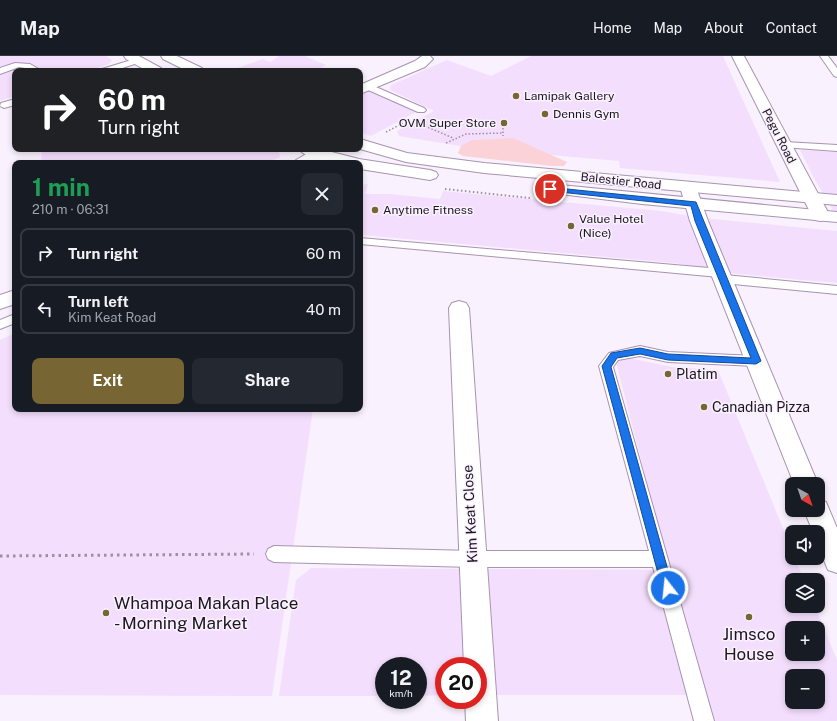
<!DOCTYPE html>
<html lang="en">
<head>
<meta charset="utf-8">
<style>
  :root { --surface:#171b24; --page:#242831; --text:#f1f3f6; --muted:#9ea1a6; --line:#363941; --accent:#776533 }
  body { margin:0; font-family:"Public Sans",sans-serif; background:var(--page); color:var(--text); height:100vh; display:flex; flex-direction:column; font-size:15px; white-space:nowrap }
  * { box-sizing:border-box; margin:0 }
  p { font-size:13px; color:var(--muted) }
  .icon { flex:none; width:22px; height:22px; fill:none; stroke:currentColor; stroke-width:2; stroke-linecap:round; stroke-linejoin:round }
  .map { position:relative; flex:1; overflow:hidden }
  .details { position:absolute; left:12px; top:104px; width:351px; height:252px; display:flex; flex-direction:column; background:var(--surface); border-radius:8px; box-shadow:0 2px 6px #0003 }
  .details>* { flex:none }
  .hud { position:absolute; left:12px; top:12px; width:351px; height:84px; border-radius:8px; box-shadow:0 2px 6px #0003; background:#202124; color:#fff; overflow:hidden }
  .needle { width:26px; rotate:140deg }
  .fabs { position:absolute; left:785px; top:421px; display:grid; gap:8px }
  .fabs a { display:grid; place-items:center; width:40px; height:40px; border-radius:8px; background:var(--surface); box-shadow:0 2px 6px #0003; font-size:20px }
  .speed { position:absolute; left:375px; top:601px; display:flex; gap:8px; font-size:20px; font-weight:700; text-align:center }
  .speed>* { display:grid; place-content:center; width:52px; height:52px; border-radius:50%; background:var(--surface); box-shadow:0 2px 6px #0003; line-height:1 }
  .speed small { font-size:10px; font-weight:400 }
  .speed .limit { border:6px solid #d22; background:#fff; color:#111 }
  .pin { position:absolute; display:grid; place-items:center; width:34px; height:34px; color:#fff; margin:-17px; border:2px solid #fff; border-radius:50%; box-shadow:0 1px 4px #0007 }
  .me { position:absolute; width:44px; margin:-22px; rotate:344deg; stroke-linejoin:round; filter:drop-shadow(0 0 3px #0008) }
  .turn { display:flex; align-items:center; gap:14px; height:84px; padding:0 20px; font-size:18px }
  .turn .icon { width:52px; height:52px; stroke-width:2.5 }
  .turn b { display:block; font-size:28px; line-height:34px }
  .round { display:grid; place-items:center; flex:none; width:42px; height:42px; border-radius:8px; background:var(--page) }
  .headline { display:flex; align-items:center; justify-content:space-between; height:68px; padding:0 20px }
  h1 { font-size:24px; font-weight:700; line-height:30px; color:#1e9e55 }
  .action { display:flex; gap:8px; margin-top:auto; padding:8px 20px }
  .action a { flex:1; height:46px; border-radius:8px; background:var(--accent); color:#fff; font-size:16px; font-weight:700; line-height:46px; text-align:center }
  .action a+a { background:var(--page); color:var(--text) }
  ul { padding:0; list-style:none }
  li { display:flex; align-items:center; gap:12px; height:50px; margin:0 8px 6px; padding:0 12px; border:2px solid var(--line); border-radius:8px }
  li div { flex:1 }
  li b { display:block; font-size:15px }
  li em { font-style:normal }
  header { display:flex; align-items:center; gap:24px; box-sizing:border-box; height:56px; padding:0 20px; background:var(--surface); border-bottom:1px solid var(--line) }
  header strong { font-size:19px }
  nav { display:flex; gap:22px; margin-inline-start:auto; font-size:14px }
  .map>svg:first-child { display:block }
  .built { fill:#f4defd; fill-rule:evenodd }
  .green { fill:#fbd2d7 }
  .lines { fill:none; stroke-linecap:round; stroke-linejoin:round }
  .lane-casing { stroke:#a893b1; stroke-width:2 }
  .street-casing { stroke:#a893b1; stroke-width:2 }
  .secondary-casing { stroke:#a893b1; stroke-width:2 }
  .primary-casing { stroke:#a893b1; stroke-width:2 }
  .path-far2 { stroke:#99919d; stroke-width:1.5; stroke-dasharray:1.5 2; stroke-linecap:butt }
  .path-far1 { stroke:#99919d; stroke-width:2; stroke-dasharray:1.5 2.5; stroke-linecap:butt }
  .path { stroke:#99919d; stroke-width:3; stroke-dasharray:2.5 4; stroke-linecap:butt }
  .lane { fill:#fff; fill-rule:evenodd }
  .street { fill:#fff; fill-rule:evenodd }
  .secondary { fill:#fff; fill-rule:evenodd }
  .primary { fill:#fff; fill-rule:evenodd }
  .route { fill:#1a73e8; stroke:#114b97 }
  .poi-dot { fill:#776533; stroke:#f9f1fd; stroke-width:1.5 }
  .labels { text-anchor:middle; stroke-width:3; stroke-linejoin:round; paint-order:stroke }
  .far-poi-label { font-size:12px; fill:#1d1621; stroke:#f9f1fd; text-anchor:start }
  .far-street-label { font-size:12px; fill:#1d1621; stroke:#f9f1fd }
  .poi-label { font-size:14px; fill:#1d1621; stroke:#f9f1fd; text-anchor:start }
  .street-label { font-size:14px; fill:#1d1621; stroke:#f9f1fd }
  .near-poi-label { font-size:17px; fill:#1d1621; stroke:#f9f1fd; text-anchor:start }
</style>
</head>
<body>
<header>
<strong>Map</strong>
<nav><a>Home</a><a>Map</a><a>About</a><a>Contact</a></nav>
</header>
<div class="map">
<svg width="837" height="665" viewBox="0 0 837 665">
  <rect width="100%" height="100%" fill="#f9f1fd"/>
  <g class="built">
    <path d="M 0,0 L 106,0 L 112,4 L 109,8 L 89,15 L 15,15 L 15,40 L 0,45 Z"/>
    <path d="M 279,0 L 305,0 L 326,9 L 315,15 L 229,15 L 263,3 L 270,6 Z"/>
    <path d="M 531,0 L 723,0 L 780,126 L 620,112 L 619,105 L 472,92 L 399,80 L 397,75 L 434,55 L 390,34 L 391,29 L 447,4 L 491,20 Z"/>
    <path d="M 373,34 L 418,55 L 371,80 L 360,76 L 360,40 Z"/>
    <path d="M 40,93 L 274,93 L 279,95 L 280,101 L 267,107 L 41,107 L 42,96 Z"/>
    <path d="M 800,94 L 837,96 L 837,161 L 815,124 Z"/>
    <path d="M 368,128 L 365,138 L 389,138 L 440,143 L 443,135 L 661,155 L 703,162 L 837,175 L 837,227 L 738,218 L 674,207 L 362,179 L 360,178 L 360,129 Z"/>
    <path d="M 15,277 L 15,353 L 313,353 L 272,640 L 0,639 L 0,284 Z"/>
    <path d="M 624,301 L 672,311 L 718,314 L 792,494 L 792,502 L 795,502 L 804,524 L 792,524 L 792,550 L 815,550 L 837,604 L 837,665 L 707,665 L 700,639 L 478,639 L 478,610 L 444,610 L 444,639 L 418,640 L 418,610 L 384,610 L 384,640 L 279,640 L 296,524 L 311,512 L 669,514 L 616,306 ZM 792,572 L 818,572 L 818,598 L 792,598 ZM 792,620 L 818,620 L 818,646 L 792,646 Z"/>
  </g>
  <path class="green" d="M 513,82 L 567,106 L 564,110 L 552,110 L 463,100 L 458,97 L 461,90 L 472,84 Z"/>
  <g class="lines">
    <g class="lane-casing">
      <g id="lane">
        <path d="M 820,0 L 828,0 L 837,12 L 837,21 L 834,20 Z"/>
        <path d="M 138,2 L 142,4 L 141,6 L 113,15 L 101,15 L 102,13 Z"/>
        <path d="M 15,7 L 30,8 L 42,15 L 32,15 L 25,12 L 19,11 L 0,18 L 0,12 Z"/>
        <path d="M 369,28 L 424,52 L 426,54 L 424,56 L 418,56 L 366,33 L 365,31 L 366,29 Z"/>
        <path d="M 15,43 L 15,49 L 4,52 L 0,50 L 1,47 Z"/>
        <path d="M 785,86 L 837,89 L 837,95 L 782,91 L 780,89 Z"/>
        <path d="M 360,182 L 721,213 L 725,214 L 727,217 L 725,219 L 837,230 L 837,238 L 723,227 L 719,226 L 717,223 L 719,221 L 360,188 Z"/>
        <path d="M 15,258 L 15,267 L 0,273 L 0,264 Z"/>
        <path d="M 640,290 L 668,296 L 756,300 L 761,302 L 763,305 L 761,308 L 756,310 L 668,306 L 640,300 L 618,304 L 613,311 L 714,665 L 694,665 L 653,511 L 473,511 L 274,506 L 268,503 L 266,498 L 268,493 L 274,490 L 473,495 L 649,495 L 599,310 L 609,297 Z"/>
      </g>
    </g>
    <g class="street-casing">
      <g id="street">
        <path d="M 422,0 L 430,0 L 433,3 L 425,11 L 360,38 L 360,29 L 415,5 Z"/>
        <path d="M 732,0 L 744,0 L 830,160 L 827,164 L 821,165 L 815,164 L 812,160 Z"/>
        <path d="M 315,93 L 334,93 C 325,106 308,107 294,107 L 296,104 Z"/>
        <path d="M 15,234 L 15,248 L 0,253 L 0,239 Z"/>
        <path d="M 459,245 L 466,247 L 469,252 L 498,665 L 466,665 L 465,644 L 478,644 L 478,610 L 464,610 L 449,252 L 452,247 Z"/>
      </g>
    </g>
    <g class="secondary-casing">
      <g id="secondary">
        <path d="M 688,126 L 694,128 L 696,131 L 708,165 L 818,428 L 818,429 L 794,428 L 690,165 L 680,131 L 682,128 Z"/>
        <path d="M 818,443 L 826,446 L 837,472 L 837,517 L 828,514 L 818,490 L 818,476 L 813,476 L 804,454 L 818,454 Z"/>
      </g>
    </g>
    <g class="primary-casing">
      <g id="primary">
        <path d="M 124,0 L 139,0 L 161,12 L 163,15 L 147,15 L 126,3 Z"/>
        <path d="M 161,0 L 177,0 L 202,12 L 204,15 L 187,15 L 163,3 Z"/>
        <path d="M 360,83 L 407,97 L 484,107 L 837,139 L 837,149 L 484,117 L 406,106 L 360,93 Z"/>
        <path d="M 299,93 L 320,93 L 359,103 L 430,114 L 436,116 L 438,119 L 436,122 L 430,124 L 360,113 L 360,107 C 344,107 309,107 299,93 Z"/>
        <path d="M 550,128 L 837,156 L 837,166 L 642,148 L 544,136 L 542,133 L 544,130 Z"/>
      </g>
    </g>
    <g class="path-far2">
      <path d="M 425,70 L 453,82"/>
      <path d="M 503,72 L 503,80"/>
      <path d="M 386,76 L 405,66"/>
      <path d="M 446,87 L 466,78 L 503,77"/>
    </g>
    <path class="path-far1" d="M 445,133 L 530,142"/>
    <path class="path" d="M 0,500 L 254,498"/>
    <use href="#lane" class="lane"/>
    <use href="#street" class="street"/>
    <use href="#secondary" class="secondary"/>
    <use href="#primary" class="primary"/>
  </g>
  <path class="route" d="M 547,131 L 696,146 L 761,305 L 756,308 L 668,304 L 640,298 L 617,302 L 611,311 L 673,532 L 672,536 L 668,538 L 664,536 L 662,532 L 602,310 L 611,297 L 640,292 L 668,298 L 751,302 L 695,165 L 691,150 L 550,135 L 546,133 Z"/>
  <g class="poi-dot">
    <circle cx="516" cy="40" r="4"/>
    <circle cx="545" cy="58" r="4"/>
    <circle cx="504" cy="67" r="4"/>
    <circle cx="375" cy="154" r="4"/>
    <circle cx="571" cy="170" r="4"/>
    <circle cx="668" cy="318" r="4"/>
    <circle cx="704" cy="351" r="4"/>
    <circle cx="106" cy="557" r="4"/>
    <circle cx="749" cy="561" r="4"/>
  </g>
  <g class="labels">
    <g class="far-poi-label">
      <text x="524" y="44">Lamipak Gallery</text>
      <text x="553" y="62">Dennis Gym</text>
      <text x="496" y="71" text-anchor="end">OVM Super Store</text>
      <text x="383" y="158">Anytime Fitness</text>
      <text x="579" y="167">Value Hotel<tspan x="579" dy="14">(Nice)</tspan></text>
    </g>
    <g class="far-street-label">
      <text transform="translate(779 80) rotate(63)" y="4">Pegu Road</text>
      <text transform="translate(621 125) rotate(6)" y="4">Balestier Road</text>
    </g>
    <g class="poi-label">
      <text x="676" y="323">Platim</text>
      <text x="712" y="356">Canadian Pizza</text>
    </g>
    <g class="street-label">
      <text transform="translate(470 458) rotate(-93)" y="5">Kim Keat Close</text>
    </g>
    <g class="near-poi-label">
      <text x="114" y="553">Whampoa Makan Place<tspan x="114" dy="20">- Morning Market</tspan></text>
      <text x="749" y="584" text-anchor="middle">Jimsco<tspan x="749" dy="20">House</tspan></text>
    </g>
  </g>
</svg>
<div class="fabs">
<a><svg class="needle" viewBox="-14 -14 28 28"><path d="M0-13l5 13h-10z" fill="#e53935"/><path d="M0 13l5-13h-10z" fill="#9ea1a6"/></svg></a>
<a><svg class="icon" aria-label="sound" viewBox="0 0 24 24"><path d="M4 9h4l5-4v14l-5-4H4zM17 9q2 3 0 6"/></svg></a>
<a><svg class="icon" aria-label="layers" viewBox="0 0 24 24"><path d="M12 4l9 5-9 5-9-5zM3 14l9 5 9-5"/></svg></a>
<a>+</a>
<a>−</a>
</div>
<div class="speed"><div>12<small>km/h</small></div><div class="limit">20</div></div>
<div class="pin" style="left:550px;top:133px;background:#d93025"><svg class="icon" aria-label="arrive" viewBox="0 0 24 24"><path d="M6 21V4h12l-3 4 3 4H6"/></svg></div>
<svg class="me" style="left:668px;top:532px" viewBox="-20 -20 40 40"><circle r="17" fill="#1a73e8" stroke="#fff" stroke-width="3"/><path d="M0-11L8 9 0 5-8 9z" fill="#fff"/></svg>
<div class="hud">
<div class="turn"><svg class="icon" aria-label="right" viewBox="0 0 24 24"><path d="M7 20v-9h11M14 6l5 5-5 5"/></svg><div><b>60 m</b>Turn right</div></div>
</div>
<section class="details">
<div class="headline"><div><h1>1 min</h1><p>210 m · 06:31</p></div><a class="round"><svg class="icon" aria-label="close" viewBox="0 0 24 24"><path d="M6 6l12 12M18 6L6 18"/></svg></a></div>
<ul>
<li><svg class="icon" aria-label="right" viewBox="0 0 24 24"><path d="M7 20v-9h11M14 6l5 5-5 5"/></svg><div><b>Turn right</b></div><em>60 m</em></li>
<li><svg class="icon" aria-label="left" viewBox="0 0 24 24"><path d="M17 20v-9H6M10 6l-5 5 5 5"/></svg><div><b>Turn left</b><p>Kim Keat Road</p></div><em>40 m</em></li>
</ul>
<div class="action"><a>Exit</a><a>Share</a></div>
</section>
</div>
</body>
</html>
